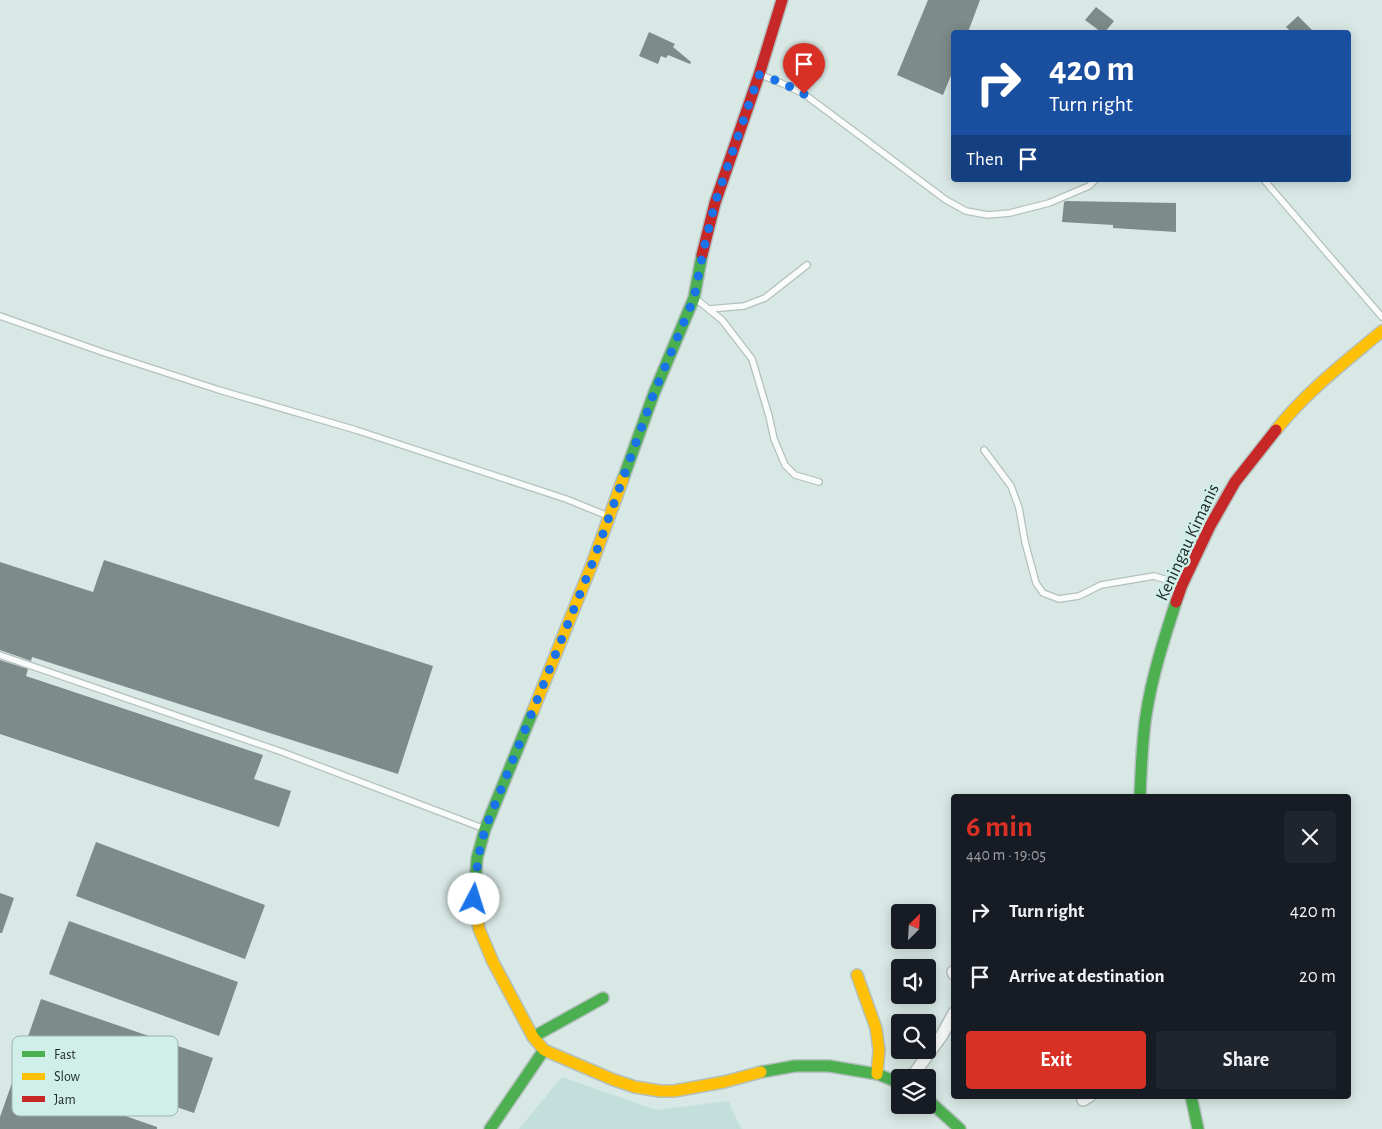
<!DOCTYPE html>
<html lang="en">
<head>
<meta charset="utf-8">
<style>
  :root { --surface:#171b24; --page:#20242c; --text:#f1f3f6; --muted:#9ea1a6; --accent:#d93025 }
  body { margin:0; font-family:"Alegreya Sans",sans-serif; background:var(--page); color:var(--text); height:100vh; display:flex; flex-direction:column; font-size:19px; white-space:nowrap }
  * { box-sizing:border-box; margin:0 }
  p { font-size:16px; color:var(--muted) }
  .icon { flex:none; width:28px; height:28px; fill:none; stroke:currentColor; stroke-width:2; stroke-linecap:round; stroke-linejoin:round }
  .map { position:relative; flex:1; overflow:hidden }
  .panel { position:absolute; left:951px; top:794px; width:400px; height:305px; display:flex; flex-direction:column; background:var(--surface); border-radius:5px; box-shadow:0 2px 12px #0003 }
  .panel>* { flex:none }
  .hud { position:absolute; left:951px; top:30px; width:400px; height:152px; border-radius:5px; box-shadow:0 2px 12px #0003; background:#1a4fa0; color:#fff; overflow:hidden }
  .needle { width:32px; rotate:24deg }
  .fabs { position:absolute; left:891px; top:904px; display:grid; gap:10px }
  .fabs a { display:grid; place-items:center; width:45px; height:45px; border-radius:5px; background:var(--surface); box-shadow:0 2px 12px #0003; font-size:25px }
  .pin { position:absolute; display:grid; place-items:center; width:42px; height:42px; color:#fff; margin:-51px -21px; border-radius:50% 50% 50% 0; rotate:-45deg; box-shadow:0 0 5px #0007 }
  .pin .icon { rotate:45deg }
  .me { position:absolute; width:55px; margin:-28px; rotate:5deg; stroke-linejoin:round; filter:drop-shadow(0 0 4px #0008) }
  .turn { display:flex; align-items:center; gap:18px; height:105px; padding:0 15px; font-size:22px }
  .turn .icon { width:65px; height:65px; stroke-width:2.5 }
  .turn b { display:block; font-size:35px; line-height:42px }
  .then { display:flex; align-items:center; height:48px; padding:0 15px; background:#0003; gap:10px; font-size:19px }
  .round { display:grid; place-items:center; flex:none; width:52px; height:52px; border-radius:5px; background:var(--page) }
  .overview { display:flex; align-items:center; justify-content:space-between; height:85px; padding:0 15px }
  h1 { font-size:30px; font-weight:700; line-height:38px; color:var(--accent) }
  .action { display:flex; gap:10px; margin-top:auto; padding:10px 15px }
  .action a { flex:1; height:58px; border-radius:5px; background:var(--accent); color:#fff; font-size:20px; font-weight:700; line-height:58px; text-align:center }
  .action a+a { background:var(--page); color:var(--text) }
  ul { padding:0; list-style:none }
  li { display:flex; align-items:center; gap:15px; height:65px; padding:0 15px }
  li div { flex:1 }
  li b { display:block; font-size:19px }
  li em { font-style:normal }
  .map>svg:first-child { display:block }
  .built { fill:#c3dfdb }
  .building { fill:#7d8b8b }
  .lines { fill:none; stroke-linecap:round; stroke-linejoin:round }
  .lane-casing { stroke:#b4c0be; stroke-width:8 }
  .street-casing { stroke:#b4c0be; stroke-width:14 }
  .fast-casing { stroke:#b4c0be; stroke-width:14 }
  .slow-casing { stroke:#b4c0be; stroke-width:14 }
  .jam-casing { stroke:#b4c0be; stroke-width:14 }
  .lane { stroke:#f9fcfb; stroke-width:5.5 }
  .street { stroke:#f9fcfb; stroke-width:11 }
  .fast { stroke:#4caf50; stroke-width:11 }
  .slow { stroke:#ffc107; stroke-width:11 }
  .jam { stroke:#c62828; stroke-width:11 }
  .route { stroke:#1a73e8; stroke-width:9; stroke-dasharray:0 16.2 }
  .labels { text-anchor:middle; stroke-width:5; stroke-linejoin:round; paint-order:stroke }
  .street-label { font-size:18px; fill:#212c2a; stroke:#d1efe9 }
  .key { fill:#d1efe9; stroke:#9cb4b0; stroke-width:1 }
  .key-label { font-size:14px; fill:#212c2a }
</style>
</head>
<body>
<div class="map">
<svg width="1382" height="1129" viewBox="0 0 1382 1129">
  <rect width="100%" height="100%" fill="#d8e8e5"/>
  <path class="built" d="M 562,1077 L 656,1110 L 729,1101 L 733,1113 L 742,1129 L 519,1129 Z"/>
  <g class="building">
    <path d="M 928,0 L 980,0 L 968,32 L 954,32 L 954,68 L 943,95 L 897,75 Z"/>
    <path d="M 1096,7 L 1114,21 L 1105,32 L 1101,32 L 1085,20 Z"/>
    <path d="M 1298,16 L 1314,32 L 1291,32 L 1286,27 Z"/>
    <path d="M 649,32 L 675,44 L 673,47 L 691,62 L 690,64 L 668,55 L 666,58 L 661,56 L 658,64 L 639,56 Z"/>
    <path d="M 1066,201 L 1176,203 L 1176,232 L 1113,228 L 1113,225 L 1062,222 L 1064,202 Z"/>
    <path d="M 104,560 L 433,666 L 398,774 L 32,657 L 31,661 L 0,650 L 0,562 L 93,592 Z"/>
    <path d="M 0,660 L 28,669 L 26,676 L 263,755 L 254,779 L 291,791 L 279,827 L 0,734 Z"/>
    <path d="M 96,842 L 265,905 L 245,959 L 76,896 Z"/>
    <path d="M 0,893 L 14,898 L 2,933 L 0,933 Z"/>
    <path d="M 69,921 L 238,982 L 219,1036 L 49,974 Z"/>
    <path d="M 41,999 L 213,1058 L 194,1113 L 22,1054 Z"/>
    <path d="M 14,1077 L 157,1127 L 157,1129 L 0,1129 L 0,1117 Z"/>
  </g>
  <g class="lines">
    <g class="lane-casing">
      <g id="lane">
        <path d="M 761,75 L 781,83 L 804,94 L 946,200 L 966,211 L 988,215 L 1010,213 L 1049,203 L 1089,186 L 1095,180"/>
        <path d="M 1264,180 L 1382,317"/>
        <path d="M 696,299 L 722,320 L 752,359 L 769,416 L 774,439 L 785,465 L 795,475 L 819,482"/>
        <path d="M 709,309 L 744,306 L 765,298 L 807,265"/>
        <path d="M 0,316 L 105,353 L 219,390 L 356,430 L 566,499 L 608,516"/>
        <path d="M 984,450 L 1011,486 L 1019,508 L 1025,542 L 1036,583 L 1043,593 L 1059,599 L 1079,596 L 1101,585 L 1154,576 L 1180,584"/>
        <path d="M 0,655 L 282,752 L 485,829"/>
      </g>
    </g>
    <g class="street-casing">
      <g id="street">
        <path d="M 953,972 L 954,974"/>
        <path d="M 911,1078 L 942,1035 L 954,1013"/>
        <path d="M 1083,1100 L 1090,1096"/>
      </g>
    </g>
    <g class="fast-casing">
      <g id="fast">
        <path d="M 623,479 L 654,393 L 694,298 L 702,255"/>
        <path d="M 1140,796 C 1141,769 1142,742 1146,715 C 1152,676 1164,639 1176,602"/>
        <path d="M 478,923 L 474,899 L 477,858 L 485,829 L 533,711"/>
        <path d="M 533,1037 L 603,998"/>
        <path d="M 761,1072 L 795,1066 L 829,1066 L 877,1074 L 900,1083"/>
        <path d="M 1191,1096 L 1198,1129"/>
        <path d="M 928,1100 L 960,1129"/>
        <path d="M 490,1129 L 544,1050"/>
      </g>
    </g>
    <g class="slow-casing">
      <g id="slow">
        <path d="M 1276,430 C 1307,391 1345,362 1382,331"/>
        <path d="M 533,711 L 592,564 L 623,479"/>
        <path d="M 478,923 L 479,929 L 493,962 L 533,1037 L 544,1050 L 614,1080 L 635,1087 L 660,1091 L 674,1091 L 724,1082 L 761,1072"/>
        <path d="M 857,975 L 876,1028 L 879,1050 L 877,1074"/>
      </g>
    </g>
    <g class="jam-casing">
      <g id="jam">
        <path d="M 702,255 L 715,203 L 759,75 L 782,0"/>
        <path d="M 1176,602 L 1182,585 L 1210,526 L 1235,482 L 1276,430"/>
      </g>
    </g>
    <use href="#lane" class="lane"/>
    <use href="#street" class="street"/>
    <use href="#fast" class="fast"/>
    <use href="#slow" class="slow"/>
    <use href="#jam" class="jam"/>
  </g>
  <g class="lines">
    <path class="route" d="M 474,899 L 478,858 L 485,829 L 592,564 L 654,393 L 694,298 L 703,252 L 715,203 L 759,75 L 781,82 L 804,94"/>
  </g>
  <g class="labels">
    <g class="street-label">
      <text transform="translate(1187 542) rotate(-65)" y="6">Keningau Kimanis</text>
    </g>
  </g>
  <rect x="12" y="1036" width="166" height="80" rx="8" class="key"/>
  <rect x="22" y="1051" width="23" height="6" fill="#4caf50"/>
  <rect x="22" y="1073" width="23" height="7" fill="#ffc107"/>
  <rect x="22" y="1096" width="23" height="6" fill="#c62828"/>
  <g class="key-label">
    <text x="54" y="1059">Fast</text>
    <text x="54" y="1081">Slow</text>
    <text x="54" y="1104">Jam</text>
  </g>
</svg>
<div class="fabs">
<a><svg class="needle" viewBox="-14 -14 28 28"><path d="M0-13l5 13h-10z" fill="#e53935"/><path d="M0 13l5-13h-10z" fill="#9ea1a6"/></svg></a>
<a><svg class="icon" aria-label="sound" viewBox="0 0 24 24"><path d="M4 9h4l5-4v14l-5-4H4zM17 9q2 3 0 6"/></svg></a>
<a><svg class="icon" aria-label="search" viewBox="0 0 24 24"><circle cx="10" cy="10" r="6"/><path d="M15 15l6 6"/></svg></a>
<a><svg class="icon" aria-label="layers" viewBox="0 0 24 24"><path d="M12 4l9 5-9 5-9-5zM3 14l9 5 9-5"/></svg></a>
</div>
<div class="pin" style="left:804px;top:94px;background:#d93025"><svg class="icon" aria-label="arrive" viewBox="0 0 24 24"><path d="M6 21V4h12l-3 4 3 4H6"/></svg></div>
<svg class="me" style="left:474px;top:899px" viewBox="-20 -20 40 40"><circle r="19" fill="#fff"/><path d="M0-13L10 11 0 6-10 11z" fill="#1a73e8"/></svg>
<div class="hud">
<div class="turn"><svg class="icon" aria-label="right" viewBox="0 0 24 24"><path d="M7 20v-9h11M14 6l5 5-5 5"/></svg><div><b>420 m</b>Turn right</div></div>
<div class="then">Then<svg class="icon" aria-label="arrive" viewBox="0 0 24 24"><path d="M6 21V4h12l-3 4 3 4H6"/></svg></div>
</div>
<section class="panel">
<div class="overview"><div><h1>6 min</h1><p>440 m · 19:05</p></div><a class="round"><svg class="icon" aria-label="close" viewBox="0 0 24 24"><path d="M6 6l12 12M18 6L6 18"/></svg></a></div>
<ul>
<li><svg class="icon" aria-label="right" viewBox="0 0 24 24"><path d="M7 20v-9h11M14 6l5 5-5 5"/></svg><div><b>Turn right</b></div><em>420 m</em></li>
<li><svg class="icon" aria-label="arrive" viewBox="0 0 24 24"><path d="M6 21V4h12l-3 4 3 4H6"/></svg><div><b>Arrive at destination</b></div><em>20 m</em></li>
</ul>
<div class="action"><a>Exit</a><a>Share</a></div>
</section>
</div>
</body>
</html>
